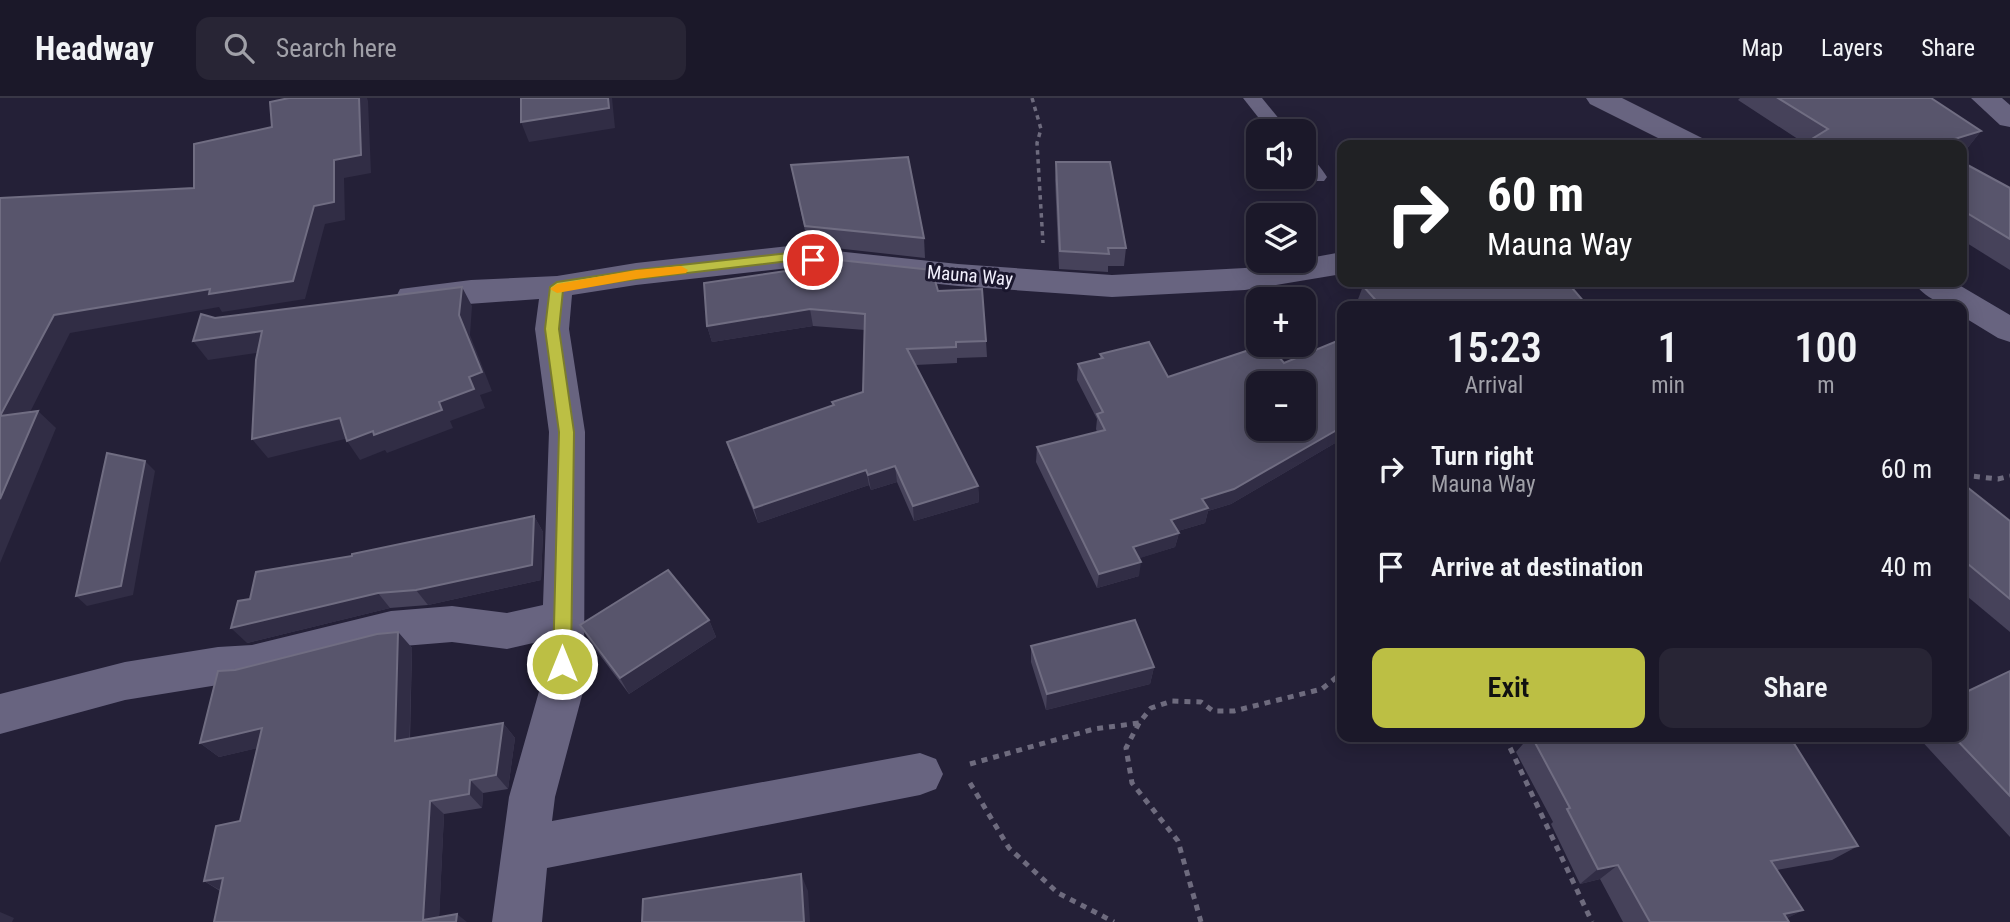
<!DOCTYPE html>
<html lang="en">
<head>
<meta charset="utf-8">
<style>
  :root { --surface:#1b1829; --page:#282535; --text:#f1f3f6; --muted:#a0a0a8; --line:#393746; --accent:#bcbf44 }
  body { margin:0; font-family:"Roboto Condensed",sans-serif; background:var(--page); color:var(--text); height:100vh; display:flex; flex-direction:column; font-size:26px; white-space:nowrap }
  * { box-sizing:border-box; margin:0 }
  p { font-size:23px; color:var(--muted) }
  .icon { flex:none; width:38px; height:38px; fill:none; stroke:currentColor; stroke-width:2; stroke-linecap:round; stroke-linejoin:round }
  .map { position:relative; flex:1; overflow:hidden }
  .drawer { position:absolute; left:1337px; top:203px; width:630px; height:441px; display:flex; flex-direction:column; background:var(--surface); border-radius:14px; box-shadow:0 4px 18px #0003,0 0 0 2px var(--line) }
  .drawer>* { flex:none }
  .banner { position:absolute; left:1337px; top:42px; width:630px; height:147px; border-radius:14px; box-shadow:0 4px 18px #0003,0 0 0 2px var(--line); background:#202124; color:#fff; overflow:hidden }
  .fabs { position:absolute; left:1246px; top:21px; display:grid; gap:14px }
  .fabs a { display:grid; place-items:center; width:70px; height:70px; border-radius:14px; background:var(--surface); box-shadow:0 4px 18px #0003,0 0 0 2px var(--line); font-size:35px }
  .pin { position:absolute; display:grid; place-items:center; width:60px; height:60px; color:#fff; margin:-30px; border:4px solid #fff; border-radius:50%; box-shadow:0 2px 7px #0007 }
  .me { position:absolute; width:77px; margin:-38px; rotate:0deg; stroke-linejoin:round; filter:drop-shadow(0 0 5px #0008) }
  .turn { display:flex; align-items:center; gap:24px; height:147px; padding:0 35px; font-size:32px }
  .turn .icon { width:91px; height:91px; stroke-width:2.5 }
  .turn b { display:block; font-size:49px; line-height:60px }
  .eta { display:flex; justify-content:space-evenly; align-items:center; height:119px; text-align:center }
  .eta b { font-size:42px; font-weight:600; line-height:49px }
  .cta { display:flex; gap:14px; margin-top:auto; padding:14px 35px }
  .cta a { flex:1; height:80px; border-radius:14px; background:var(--accent); color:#111; font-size:28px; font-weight:600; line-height:80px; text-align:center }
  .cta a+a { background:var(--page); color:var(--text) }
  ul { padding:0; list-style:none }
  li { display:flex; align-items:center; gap:21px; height:98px; padding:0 35px }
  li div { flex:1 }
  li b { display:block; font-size:26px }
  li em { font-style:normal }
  header { display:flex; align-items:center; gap:42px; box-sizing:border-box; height:98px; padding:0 35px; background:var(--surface); border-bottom:2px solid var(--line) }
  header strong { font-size:33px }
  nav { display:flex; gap:38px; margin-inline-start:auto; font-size:24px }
  .search { width:490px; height:63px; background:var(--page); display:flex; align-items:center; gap:18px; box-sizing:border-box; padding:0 24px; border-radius:14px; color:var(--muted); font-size:26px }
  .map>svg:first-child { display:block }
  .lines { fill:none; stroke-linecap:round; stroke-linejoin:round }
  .path-far1 { stroke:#6e6b7e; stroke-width:3.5; stroke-dasharray:4.5 4.5; stroke-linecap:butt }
  .path { stroke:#6e6b7e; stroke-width:5; stroke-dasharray:6 6; stroke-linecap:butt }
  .service { fill:#686480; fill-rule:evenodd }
  .minor { fill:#686480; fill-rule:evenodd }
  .tertiary { fill:#686480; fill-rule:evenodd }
  .wall { fill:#46425a }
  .shaded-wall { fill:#312d45 }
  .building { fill:#58556c; stroke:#706d82; stroke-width:2; fill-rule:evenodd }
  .route { fill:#bcbf44; stroke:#7a7c2c; stroke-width:2 }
  .slow { fill:#f59e0b }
  .labels { text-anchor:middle; stroke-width:6; stroke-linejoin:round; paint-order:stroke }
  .street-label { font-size:19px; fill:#f1effc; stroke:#1a162d }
</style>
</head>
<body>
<header>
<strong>Headway</strong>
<div class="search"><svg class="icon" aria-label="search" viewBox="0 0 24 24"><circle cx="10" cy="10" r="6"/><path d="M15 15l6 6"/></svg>Search here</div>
<nav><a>Map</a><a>Layers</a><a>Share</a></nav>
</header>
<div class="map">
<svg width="2010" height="824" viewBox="0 0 2010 824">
  <rect width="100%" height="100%" fill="#242037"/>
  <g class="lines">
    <path class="path-far1" d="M 1032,0 L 1041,31 L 1037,45 L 1043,145"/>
    <g class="path">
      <path d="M 1962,377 L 1998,381 L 2010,378"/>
      <path d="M 1139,625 L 1126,650 L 1132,685 L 1178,743 L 1201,824"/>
      <path d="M 1505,639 L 1592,824"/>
      <path d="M 970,666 L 1094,631 L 1139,625 L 1151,610 L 1172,603 L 1201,604 L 1213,613 L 1234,613 L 1322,591 L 1342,575"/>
      <path d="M 970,685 L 1009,750 L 1058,795 L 1114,824"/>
    </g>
    <g class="service">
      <path d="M 1243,0 L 1262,0 L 1289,33 L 1269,33 Z"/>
      <path d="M 1304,57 C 1315,60 1321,70 1327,79 L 1324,83 L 1310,83 L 1304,76 Z"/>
    </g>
    <path class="minor" d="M 789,148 L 958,166 L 1112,177 L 1245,170 L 1304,163 L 1304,161 L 1342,154 L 1342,176 L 1245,192 L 1112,199 L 958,188 L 789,170 L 636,187 L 572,197 L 569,231 L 585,334 L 584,590 L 555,699 L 552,723 L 920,655 L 936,661 L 943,676 L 936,691 L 920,697 L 547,770 L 542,824 L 492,824 L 509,699 L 540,590 L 542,543 L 507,551 L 452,544 L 391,549 L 252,585 L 218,587 L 125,602 L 0,636 L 0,596 L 125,564 L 218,549 L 252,547 L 391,513 L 452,508 L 507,515 L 543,507 L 549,334 L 535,231 L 539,201 L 412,210 L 400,207 L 396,199 L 400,191 L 471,182 L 557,178 L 636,165 Z"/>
    <g class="tertiary">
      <path d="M 1586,0 L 1622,0 L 1704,41 L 1708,47 L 1672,47 L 1590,6 Z"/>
      <path d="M 1971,0 L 2002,0 L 2010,7 L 2010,29 L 2000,27 Z"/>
      <path d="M 1914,184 L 1954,184 L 2010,217 L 2010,244 L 1998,240 L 1962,218 L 1962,208 C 1943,208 1924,200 1914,184 Z"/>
    </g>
  </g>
  <g class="wall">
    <path d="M 1740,0 L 1931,0 L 1981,33 L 1965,53 L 1962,54 L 1962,47 L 1807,47 L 1738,2 Z"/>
    <path d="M 1056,64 L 1126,150 L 1124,168 L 1108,168 L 1108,174 L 1059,171 L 1055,82 Z"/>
    <path d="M 1962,64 L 2010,90 L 2010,172 L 1962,142 Z"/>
    <path d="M 791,67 L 924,140 L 925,160 L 808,147 Z"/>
    <path d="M 704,185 L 938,193 L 986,243 L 987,259 L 957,260 L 957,265 L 915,267 L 978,388 L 979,404 L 914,423 L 897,384 L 871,392 L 869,387 L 758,425 L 732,359 L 727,344 L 833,308 L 832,304 L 863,294 L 865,232 L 813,228 L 712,244 L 707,228 Z"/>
    <path d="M 1363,188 L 1585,208 L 1361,208 L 1357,204 Z"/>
    <path d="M 1342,241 L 1342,341 L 1231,406 L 1208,413 L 1205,425 L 1178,433 L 1179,435 L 1175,449 L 1139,460 L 1139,478 L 1097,490 L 1036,364 L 1037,349 L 1097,334 L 1096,331 L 1097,321 L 1077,282 L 1078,266 L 1100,261 L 1100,256 L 1168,279 L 1284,265 Z"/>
    <path d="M 1962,392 L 2010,423 L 2010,534 L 1962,494 Z"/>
    <path d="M 534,418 L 543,434 L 541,482 L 428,507 L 390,510 L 247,545 L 250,501 L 352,458 Z"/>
    <path d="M 709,522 L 716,539 L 629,596 L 590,544 L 580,527 Z"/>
    <path d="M 398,534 L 412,550 L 410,641 L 503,625 L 515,640 L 508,691 L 483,695 L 482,710 L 444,716 L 439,819 L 467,824 L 220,793 L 204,783 L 240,723 L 257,650 L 219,659 L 200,645 L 235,572 Z"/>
    <path d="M 1031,548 L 1154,569 L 1150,586 L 1046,612 L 1031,564 Z"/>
    <path d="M 2010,573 L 2010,739 L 1918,639 L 1962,639 Z"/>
    <path d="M 1529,639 L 1790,639 L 1858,748 L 1832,762 L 1777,772 L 1803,812 L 1787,820 L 1789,824 L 1623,824 L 1600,781 L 1580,786 L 1551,726 L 1553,724 L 1516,654 Z"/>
  </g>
  <g class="shaded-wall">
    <path d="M 359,0 L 367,0 L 368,3 L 371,75 L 344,80 L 345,122 L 325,126 L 305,201 L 222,214 L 219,209 L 70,235 L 19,336 L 0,318 L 54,217 L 210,191 L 314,108 Z"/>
    <path d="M 608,0 L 612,0 L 615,30 L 529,44 L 521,24 Z"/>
    <path d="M 1981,33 L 1965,53 L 1962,54 L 1962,47 L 1935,47 Z"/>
    <path d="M 462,189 L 472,208 L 470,237 L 492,293 L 480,297 L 485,310 L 450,323 L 453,330 L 387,355 L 385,352 L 360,362 L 347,343 L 439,304 L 459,217 Z"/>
    <path d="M 810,211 L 813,228 L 712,244 L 707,228 Z"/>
    <path d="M 262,233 L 276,252 L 208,262 L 193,243 Z"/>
    <path d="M 38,313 L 56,330 L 0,465 L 0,401 Z"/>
    <path d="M 340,320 L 353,339 L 268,360 L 252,341 Z"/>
    <path d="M 1342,329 L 1342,341 L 1231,406 L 1208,413 L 1205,425 L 1168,436 L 1171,422 L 1202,401 Z"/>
    <path d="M 145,363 L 155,373 L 133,497 L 87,508 L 76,498 Z"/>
    <path d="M 895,368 L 897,384 L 871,392 L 868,377 Z"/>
    <path d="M 866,372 L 869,387 L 758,425 L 754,410 Z"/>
    <path d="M 978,388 L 979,404 L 914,423 L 913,408 Z"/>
    <path d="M 534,418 L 543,434 L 541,482 L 428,507 L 416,492 Z"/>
    <path d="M 1179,435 L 1175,449 L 1131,463 L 1133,449 Z"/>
    <path d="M 1141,464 L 1139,478 L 1097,490 L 1099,476 Z"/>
    <path d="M 378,495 L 390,510 L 247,545 L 231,530 Z"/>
    <path d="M 709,522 L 716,539 L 629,596 L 620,580 Z"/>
    <path d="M 398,534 L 412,550 L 409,658 L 395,643 Z"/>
    <path d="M 1154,569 L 1150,586 L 1046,612 L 1047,596 Z"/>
    <path d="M 503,625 L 515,640 L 508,691 L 496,677 Z"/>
    <path d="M 262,630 L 280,645 L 219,659 L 200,645 Z"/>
    <path d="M 470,682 L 483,695 L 482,710 L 469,696 Z"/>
    <path d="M 430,703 L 444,716 L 439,824 L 423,822 Z"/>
    <path d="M 1618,767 L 1600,781 L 1580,786 L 1598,771 Z"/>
    <path d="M 801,776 L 808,793 L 810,824 L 804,824 Z"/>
    <path d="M 223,780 L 225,795 L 204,783 Z"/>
    <path d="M 1803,812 L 1780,824 L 1784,816 Z"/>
    <path d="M 0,814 L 14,820 L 12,824 L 0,824 Z"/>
    <path d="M 457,816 L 467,824 L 456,824 Z"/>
  </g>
  <g class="building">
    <path d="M 289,0 L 359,0 L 361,57 L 334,62 L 334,104 L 314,108 L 293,183 L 209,196 L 210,191 L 54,217 L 0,318 L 38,313 L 0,401 L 0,100 L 194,90 L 194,46 L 272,29 L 270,4 Z"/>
    <path d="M 521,0 L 608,0 L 609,10 L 521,24 Z"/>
    <path d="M 1778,0 L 1931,0 L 1981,33 L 1935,47 L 1824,47 L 1812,41 L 1828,31 Z"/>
    <path d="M 908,59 L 924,140 L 805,128 L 791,67 Z"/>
    <path d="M 1056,64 L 1110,64 L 1126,150 L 1108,150 L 1109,156 L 1060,153 Z"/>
    <path d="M 1962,64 L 2010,90 L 2010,141 L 1962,112 Z"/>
    <path d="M 811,159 L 932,172 L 938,193 L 982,191 L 986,243 L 956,244 L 956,249 L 907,251 L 978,388 L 913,408 L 895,368 L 868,377 L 866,372 L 754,410 L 727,344 L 834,307 L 832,304 L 863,294 L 865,216 L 810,211 L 707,228 L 704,185 L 813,169 Z"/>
    <path d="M 1377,184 L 1567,184 L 1586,206 L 1575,208 L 1381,208 L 1363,188 Z"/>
    <path d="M 462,189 L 459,217 L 482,274 L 469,279 L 474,291 L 439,304 L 442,312 L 374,337 L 373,333 L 347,343 L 340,320 L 252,341 L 256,262 L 262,233 L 193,243 L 201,216 L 215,220 Z"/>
    <path d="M 1342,241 L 1342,329 L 1234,391 L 1202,401 L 1208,410 L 1171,422 L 1179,435 L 1133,449 L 1141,464 L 1099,476 L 1037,349 L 1105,332 L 1097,316 L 1103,314 L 1078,266 L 1103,260 L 1100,256 L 1149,244 L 1168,279 L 1264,247 L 1269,247 L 1284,265 ZM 1258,285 L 1304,285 L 1304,331 L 1258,331 Z"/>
    <path d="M 107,355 L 145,363 L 121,488 L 76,498 Z"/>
    <path d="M 1967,389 L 2010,423 L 2010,501 L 1962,461 L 1962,392 Z"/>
    <path d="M 534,418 L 532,467 L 416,492 L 378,495 L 231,530 L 238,503 L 250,501 L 256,474 L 352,458 L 352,456 Z"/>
    <path d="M 668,472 L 709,522 L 620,580 L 580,527 Z"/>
    <path d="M 1135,522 L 1154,569 L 1047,596 L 1031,548 Z"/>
    <path d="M 398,534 L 395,643 L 503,625 L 496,677 L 470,682 L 469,696 L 430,703 L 423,822 L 457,816 L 456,824 L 214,824 L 223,780 L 204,783 L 216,728 L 240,723 L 262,630 L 200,645 L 218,573 L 235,572 L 377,536 Z"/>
    <path d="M 2010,573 L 2010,698 L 1954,639 L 1962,639 L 1962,596 Z"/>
    <path d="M 1532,639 L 1790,639 L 1858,748 L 1771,763 L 1803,812 L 1784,816 L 1789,824 L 1650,824 L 1618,767 L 1598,771 L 1567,711 L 1570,710 Z"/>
    <path d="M 801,776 L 804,824 L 642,824 L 643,801 Z"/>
  </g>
  <path class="route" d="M 789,155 L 813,157 L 820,162 L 813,166 L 789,163 L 636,181 L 563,192 L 559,231 L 574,334 L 571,566 L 568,572 L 562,574 L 556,572 L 553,566 L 559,334 L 545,231 L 550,189 L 557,184 L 636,172 Z"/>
  <path class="slow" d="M 681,168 L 688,172 L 686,175 L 636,181 L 557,195 L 550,191 L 557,186 L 636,172 Z"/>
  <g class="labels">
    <g class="street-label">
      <text transform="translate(970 177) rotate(5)" y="7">Mauna Way</text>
    </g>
  </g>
</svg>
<div class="fabs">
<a><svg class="icon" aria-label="sound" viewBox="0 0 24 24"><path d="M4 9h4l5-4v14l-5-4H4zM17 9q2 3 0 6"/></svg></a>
<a><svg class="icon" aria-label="layers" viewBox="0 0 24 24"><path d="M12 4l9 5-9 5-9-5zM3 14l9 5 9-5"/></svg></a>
<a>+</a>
<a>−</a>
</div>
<div class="pin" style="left:813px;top:162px;background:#d93025"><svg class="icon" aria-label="arrive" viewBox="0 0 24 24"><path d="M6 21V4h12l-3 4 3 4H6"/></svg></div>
<svg class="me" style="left:562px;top:566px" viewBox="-20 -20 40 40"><circle r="17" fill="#bcbf44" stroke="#fff" stroke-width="3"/><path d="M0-11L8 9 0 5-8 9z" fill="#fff"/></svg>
<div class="banner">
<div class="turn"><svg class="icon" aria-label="right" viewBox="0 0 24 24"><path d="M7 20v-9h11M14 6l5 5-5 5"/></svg><div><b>60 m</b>Mauna Way</div></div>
</div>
<section class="drawer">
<div class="eta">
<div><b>15:23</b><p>Arrival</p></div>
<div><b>1</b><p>min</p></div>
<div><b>100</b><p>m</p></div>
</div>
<ul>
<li><svg class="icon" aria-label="right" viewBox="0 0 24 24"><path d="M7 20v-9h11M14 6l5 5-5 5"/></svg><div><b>Turn right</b><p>Mauna Way</p></div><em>60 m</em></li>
<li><svg class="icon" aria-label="arrive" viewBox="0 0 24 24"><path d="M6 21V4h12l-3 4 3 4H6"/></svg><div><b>Arrive at destination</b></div><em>40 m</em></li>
</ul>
<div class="cta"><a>Exit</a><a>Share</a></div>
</section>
</div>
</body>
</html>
